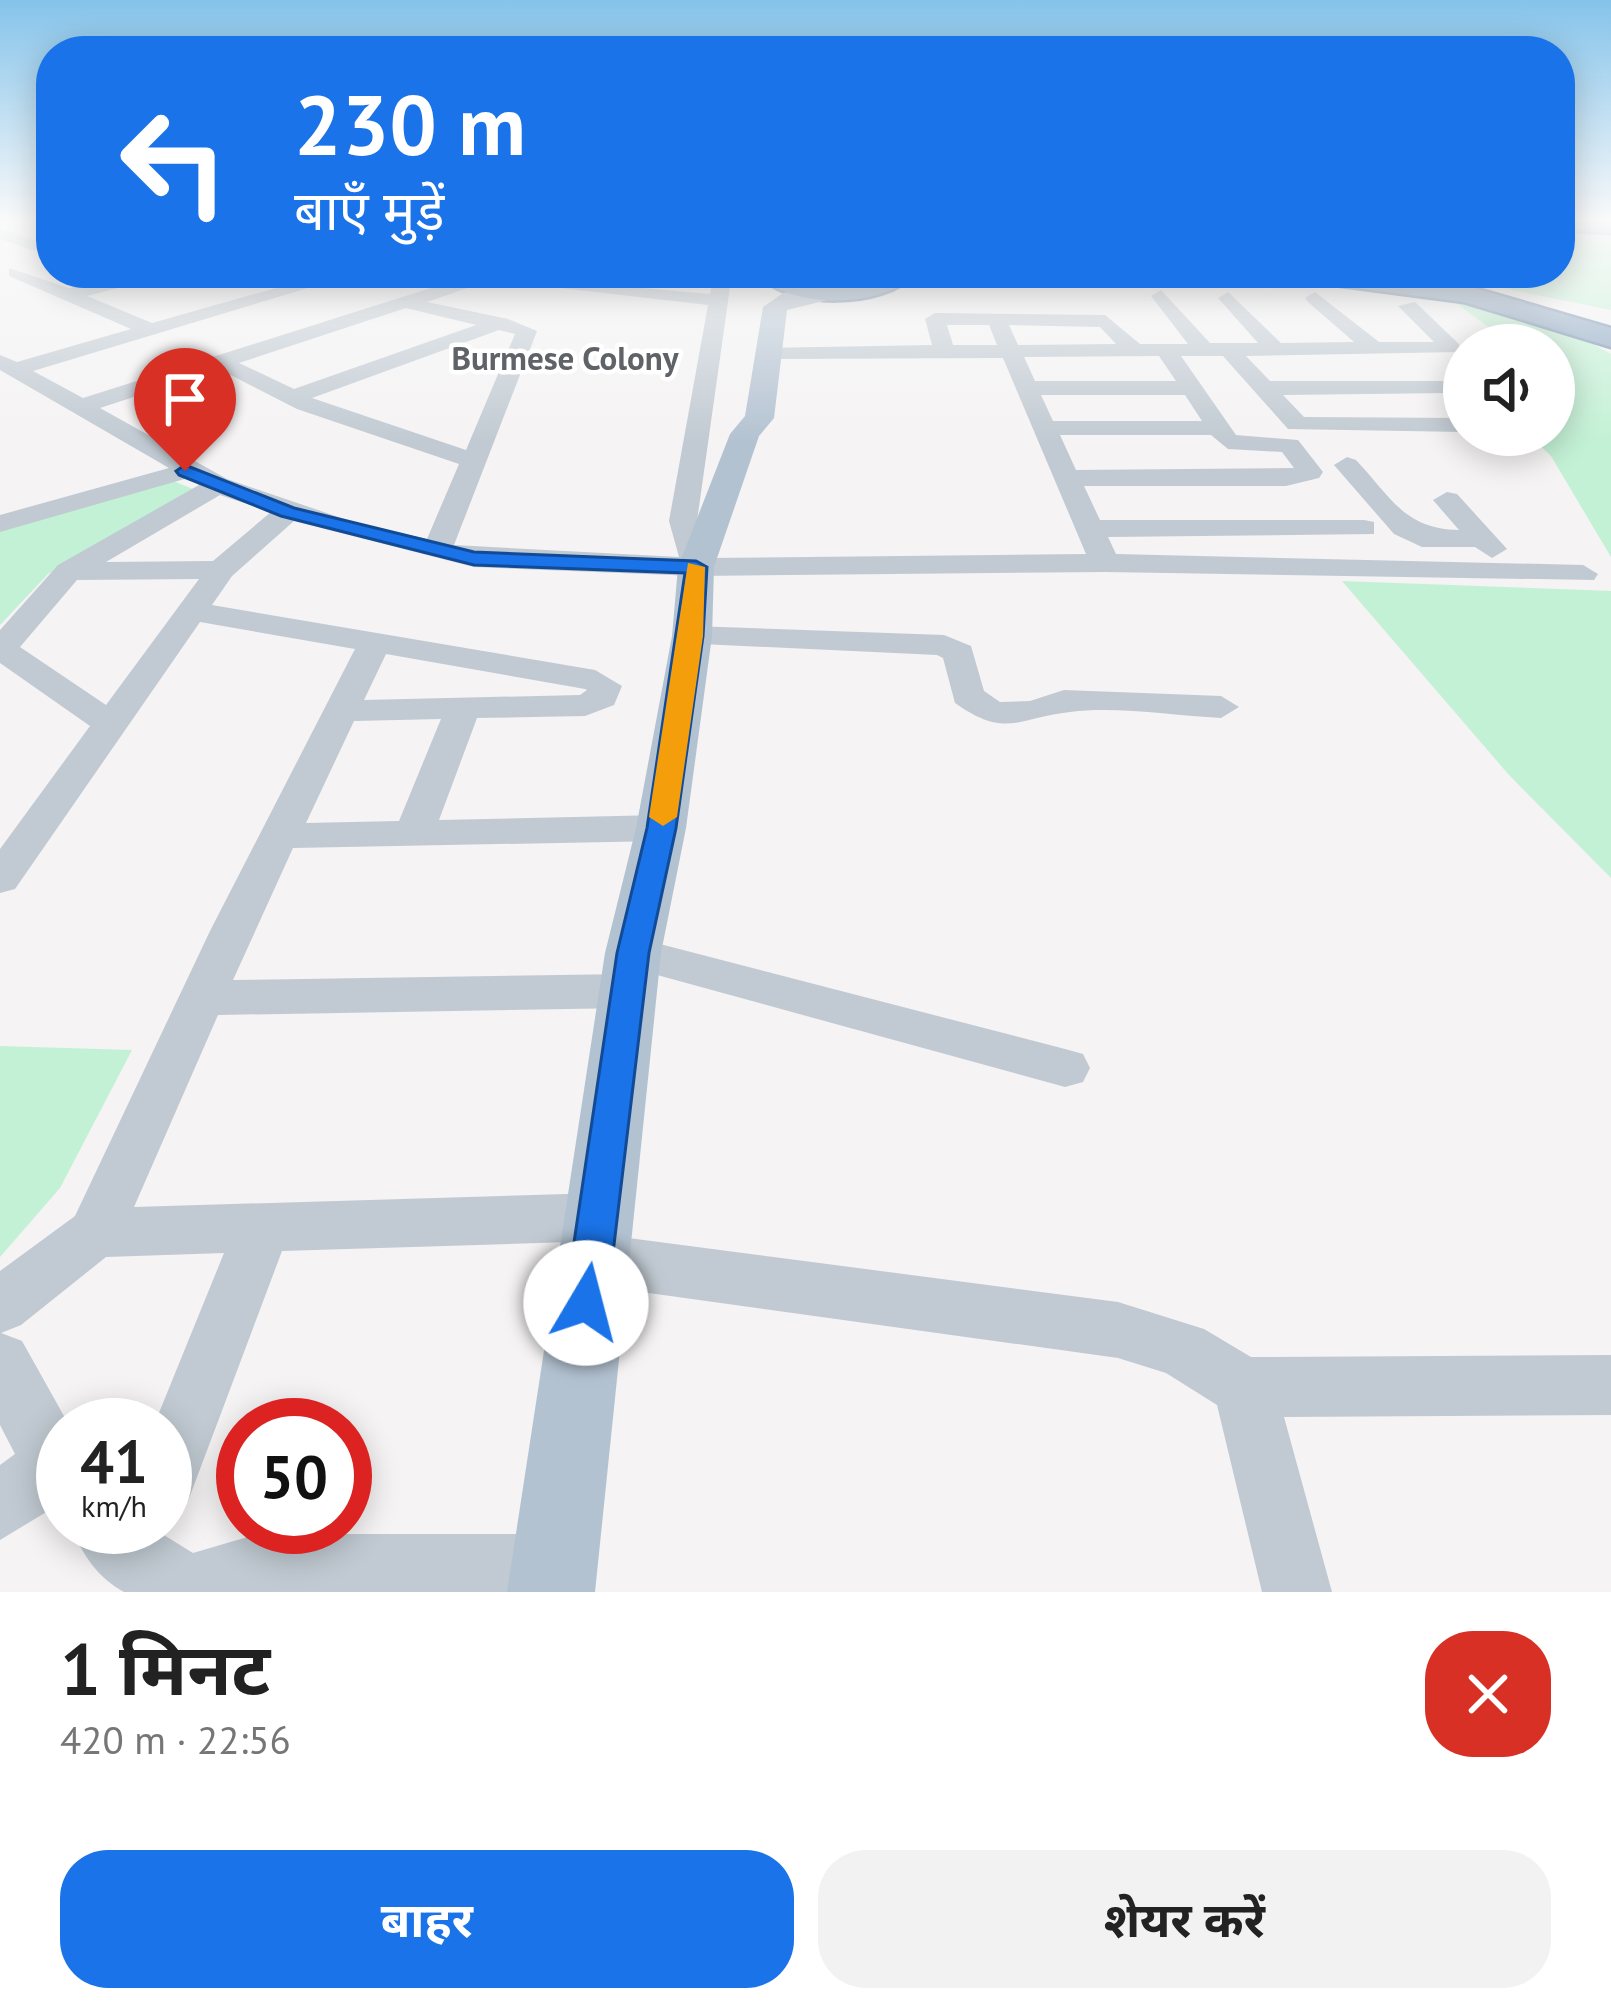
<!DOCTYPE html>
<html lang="hi">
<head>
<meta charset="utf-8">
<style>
  :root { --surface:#fff; --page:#f2f2f2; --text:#222; --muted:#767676; --accent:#1a73e8 }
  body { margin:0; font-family:"PT Sans","Noto Sans Devanagari",sans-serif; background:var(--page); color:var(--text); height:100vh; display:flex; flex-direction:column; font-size:45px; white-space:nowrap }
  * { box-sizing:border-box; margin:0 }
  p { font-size:39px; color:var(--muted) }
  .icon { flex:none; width:66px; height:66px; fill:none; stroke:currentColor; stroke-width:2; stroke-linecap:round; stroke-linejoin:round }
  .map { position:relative; height:1592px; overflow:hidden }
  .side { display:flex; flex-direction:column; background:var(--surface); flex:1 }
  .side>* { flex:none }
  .guide { position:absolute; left:36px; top:36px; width:1539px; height:252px; border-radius:48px; box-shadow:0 6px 30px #0003; background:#1a73e8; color:#fff; overflow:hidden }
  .fabs { position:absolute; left:1443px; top:324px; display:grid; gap:24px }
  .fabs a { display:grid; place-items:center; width:132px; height:132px; border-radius:50%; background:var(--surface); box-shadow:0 6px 30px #0003; font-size:60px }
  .speed { position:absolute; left:36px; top:1398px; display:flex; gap:24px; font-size:60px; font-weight:700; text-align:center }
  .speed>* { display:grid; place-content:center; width:156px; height:156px; border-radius:50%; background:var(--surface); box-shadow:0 6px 30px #0003; line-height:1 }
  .speed small { font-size:30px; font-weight:400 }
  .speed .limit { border:18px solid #d22; background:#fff; color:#111 }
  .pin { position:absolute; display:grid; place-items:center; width:102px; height:102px; color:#fff; margin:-123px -51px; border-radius:50% 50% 50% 0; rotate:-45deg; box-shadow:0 0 12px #0007 }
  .pin .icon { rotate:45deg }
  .me { position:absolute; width:132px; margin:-66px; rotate:8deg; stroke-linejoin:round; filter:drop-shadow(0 0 9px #0008) }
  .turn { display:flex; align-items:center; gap:42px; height:252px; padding:0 60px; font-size:54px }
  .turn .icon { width:156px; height:156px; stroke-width:2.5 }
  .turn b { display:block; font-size:84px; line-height:102px }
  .round { display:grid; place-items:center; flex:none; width:126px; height:126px; border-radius:48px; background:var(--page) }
  .head { display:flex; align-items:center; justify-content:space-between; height:204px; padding:0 60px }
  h1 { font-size:72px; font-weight:700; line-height:90px }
  .button { display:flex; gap:24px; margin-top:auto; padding:24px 60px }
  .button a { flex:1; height:138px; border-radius:48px; background:var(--accent); color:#fff; font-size:48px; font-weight:700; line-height:138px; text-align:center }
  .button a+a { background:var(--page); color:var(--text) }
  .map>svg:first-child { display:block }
  .green { fill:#c3f1d5 }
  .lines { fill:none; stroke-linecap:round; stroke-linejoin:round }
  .highway-casing { stroke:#7690ad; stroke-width:5 }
  .minor { fill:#c1cad2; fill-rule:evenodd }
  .major { fill:#b3c2d1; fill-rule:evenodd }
  .highway { fill:#8ba5c1; fill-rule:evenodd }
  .route { fill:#1a73e8; stroke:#114b97; stroke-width:3 }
  .slow { fill:#f59e0b }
  .labels { text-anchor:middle; stroke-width:9; stroke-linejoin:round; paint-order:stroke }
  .far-neighbourhood-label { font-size:33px; font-weight:bold; fill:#5f6368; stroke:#fff }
</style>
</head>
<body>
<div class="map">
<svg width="1611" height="1592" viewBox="0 0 1611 1592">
  <rect width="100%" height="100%" fill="#f5f3f3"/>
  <g class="green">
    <path d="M 1560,227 L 1611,230 L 1611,310 L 1428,273 L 1560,273 Z"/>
    <path d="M 1444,294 L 1576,335 L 1611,354 L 1611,557 L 1551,456 L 1529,435 L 1554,435 L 1554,345 L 1489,345 L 1483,339 L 1495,332 Z"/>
    <path d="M 166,478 L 193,489 L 48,574 L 0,625 L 0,531 Z"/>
    <path d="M 1342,581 L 1611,591 L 1611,878 L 1509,775 Z"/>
    <path d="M 0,1046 L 132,1050 L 60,1188 L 0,1257 Z"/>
  </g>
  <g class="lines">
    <g class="highway-casing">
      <g id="highway">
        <path d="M 1560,220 L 1611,220 L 1611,233 L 1560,230 Z"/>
        <path d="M 757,273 L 836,282 L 916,273 C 884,309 788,310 757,273 Z"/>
        <path d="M 1291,273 L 1367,273 L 1467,286 L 1611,328 L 1611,347 L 1464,302 L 1304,281 Z"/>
      </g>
    </g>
    <g class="minor">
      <path d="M 0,229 L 51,245 L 51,256 L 0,239 Z"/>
      <path d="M 9,268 L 69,288 L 142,273 L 177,273 L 87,296 L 152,323 L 329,273 L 358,273 L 33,371 L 83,398 L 478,273 L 710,294 L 714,273 L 732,273 L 697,521 L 708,558 L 1086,554 L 1003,358 L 768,359 L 757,353 L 760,348 L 932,345 L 925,319 L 935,313 L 1105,315 L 1140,344 L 1188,344 L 1151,296 L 1161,290 L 1210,343 L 1258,343 L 1218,298 L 1228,292 L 1281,343 L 1354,342 L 1308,302 L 1305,298 L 1315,292 L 1379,342 L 1434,342 L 1398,306 L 1415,302 L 1459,344 L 1459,352 L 1246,356 L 1270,381 L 1458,381 L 1461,386 L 1450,393 L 1283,395 L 1304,417 L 1464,418 L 1464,432 L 1288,429 L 1223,356 L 1181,356 L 1236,435 L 1298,440 L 1323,472 L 1319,478 L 1286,486 L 1084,486 L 1100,520 L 1364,520 L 1374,522 L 1374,534 L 1108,537 L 1116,554 L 1583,565 L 1598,574 L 1594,580 L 1105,572 L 696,576 L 474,567 L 294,521 L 232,576 L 212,605 L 595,670 L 622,686 L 614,705 L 585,716 L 477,718 L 439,820 L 661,815 L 675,819 L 681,828 L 675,837 L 661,841 L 293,848 L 233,980 L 628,974 L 645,979 L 651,991 L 645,1003 L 628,1008 L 218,1015 L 134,1207 L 600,1193 L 620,1200 L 628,1217 L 613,1236 L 1118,1302 L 1204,1329 L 1251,1357 L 1611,1355 L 1611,1415 L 1284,1417 L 1332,1592 L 1262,1592 L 1217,1405 L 1166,1373 L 1118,1358 L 591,1285 L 571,1277 L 562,1259 L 570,1242 L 282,1251 L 188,1501 L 165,1511 L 165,1425 L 154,1425 L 224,1253 L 106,1257 L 21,1325 L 1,1333 L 22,1341 L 69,1425 L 63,1425 L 63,1512 L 53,1508 L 0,1540 L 0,1465 L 15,1454 L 0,1425 L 0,1271 L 75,1216 L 210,931 L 355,649 L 200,622 L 15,889 L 0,893 L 0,849 L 90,726 L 0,663 L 0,630 L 58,565 L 199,485 L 188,478 L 0,532 L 0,515 L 169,468 L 0,370 L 0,355 L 17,362 L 131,329 L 9,276 ZM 491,280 L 708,305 L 669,521 L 679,557 L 454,545 L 537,331 L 508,319 L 427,302 ZM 406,308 L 476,325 L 294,389 L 239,363 ZM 947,325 L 989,325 L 997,345 L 953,345 ZM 1009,325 L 1100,327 L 1116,344 L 1018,345 ZM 499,330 L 515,334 L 466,450 L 312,398 ZM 1159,356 L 1176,381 L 1035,381 L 1024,357 ZM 219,369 L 297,409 L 459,464 L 427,539 L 356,523 L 227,479 L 100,408 ZM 1041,395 L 1185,395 L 1202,421 L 1053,421 ZM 1060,435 L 1211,435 L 1228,449 L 1282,452 L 1294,468 L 1076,470 ZM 220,495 L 271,512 L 213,561 L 106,562 ZM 199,579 L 106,705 L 20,647 L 77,580 ZM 386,654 L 585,689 L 587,690 L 580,695 L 364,700 ZM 441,719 L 399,821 L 306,823 L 354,721 Z"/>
      <path d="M 1347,457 L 1356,460 C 1391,497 1404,529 1459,530 L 1433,500 L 1447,492 L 1457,494 L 1507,549 L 1492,558 L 1475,547 L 1422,547 L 1394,534 L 1334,465 Z"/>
      <path d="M 692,626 L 944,635 L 971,646 L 984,691 L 1000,702 L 1030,701 L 1064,690 L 1221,696 L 1239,707 L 1221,718 C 1173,716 1118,706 1070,712 C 1017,718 1006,739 955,703 L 943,658 L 937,655 L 680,643 L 676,636 Z"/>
      <path d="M 633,937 L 1065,1049 L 1083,1054 L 1090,1068 L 1083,1082 L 1065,1087 L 617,964 L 610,953 L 617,942 Z"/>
      <path d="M 71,1527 L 151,1527 L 193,1553 L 258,1534 L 556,1534 L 581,1544 L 591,1569 L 581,1592 L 124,1592 C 98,1578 82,1554 71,1527 Z"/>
    </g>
    <path class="major" d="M 848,281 L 860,288 L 856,293 L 787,310 L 774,418 L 759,436 L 714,567 L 712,636 L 686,828 L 661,953 L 595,1592 L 507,1592 L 605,953 L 636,828 L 672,636 L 678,567 L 730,434 L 745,416 L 763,307 L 783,293 Z"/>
    <use href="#highway" class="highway"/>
  </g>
  <linearGradient id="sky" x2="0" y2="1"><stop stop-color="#85c3ea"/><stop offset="0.5" stop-color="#fafafa"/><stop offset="1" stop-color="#fafafa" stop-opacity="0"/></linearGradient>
  <rect width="1611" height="443" fill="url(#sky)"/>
  <path class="route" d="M 185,465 L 294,508 L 474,552 L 696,561 L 707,567 L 703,636 L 676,828 L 649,953 L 607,1303 L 601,1316 L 586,1322 L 571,1316 L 565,1303 L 617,953 L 647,828 L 685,573 L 474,565 L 281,516 L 179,475 L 176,471 Z"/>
  <path class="slow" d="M 688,563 L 705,567 L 703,636 L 677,817 L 663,826 L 649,817 Z"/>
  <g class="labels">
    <g class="far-neighbourhood-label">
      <text x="565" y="370">Burmese Colony</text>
    </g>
  </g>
</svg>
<div class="fabs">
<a><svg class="icon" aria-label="sound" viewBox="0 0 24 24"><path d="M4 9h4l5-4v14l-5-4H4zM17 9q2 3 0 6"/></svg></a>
</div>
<div class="speed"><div>41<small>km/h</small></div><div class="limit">50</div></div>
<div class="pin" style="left:185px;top:471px;background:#d93025"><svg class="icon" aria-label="arrive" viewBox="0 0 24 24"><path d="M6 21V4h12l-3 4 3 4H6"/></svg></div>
<svg class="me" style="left:586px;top:1303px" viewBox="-20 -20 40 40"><circle r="19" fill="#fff"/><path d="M0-13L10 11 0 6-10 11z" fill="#1a73e8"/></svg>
<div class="guide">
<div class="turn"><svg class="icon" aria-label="left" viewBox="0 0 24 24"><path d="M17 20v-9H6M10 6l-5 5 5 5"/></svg><div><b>230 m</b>बाएँ मुड़ें</div></div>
</div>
</div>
<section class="side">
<div class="head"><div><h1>1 मिनट</h1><p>420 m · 22:56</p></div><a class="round" style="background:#d93025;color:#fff"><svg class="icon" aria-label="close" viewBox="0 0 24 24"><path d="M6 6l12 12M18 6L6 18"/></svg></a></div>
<div class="button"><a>बाहर</a><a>शेयर करें</a></div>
</section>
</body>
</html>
